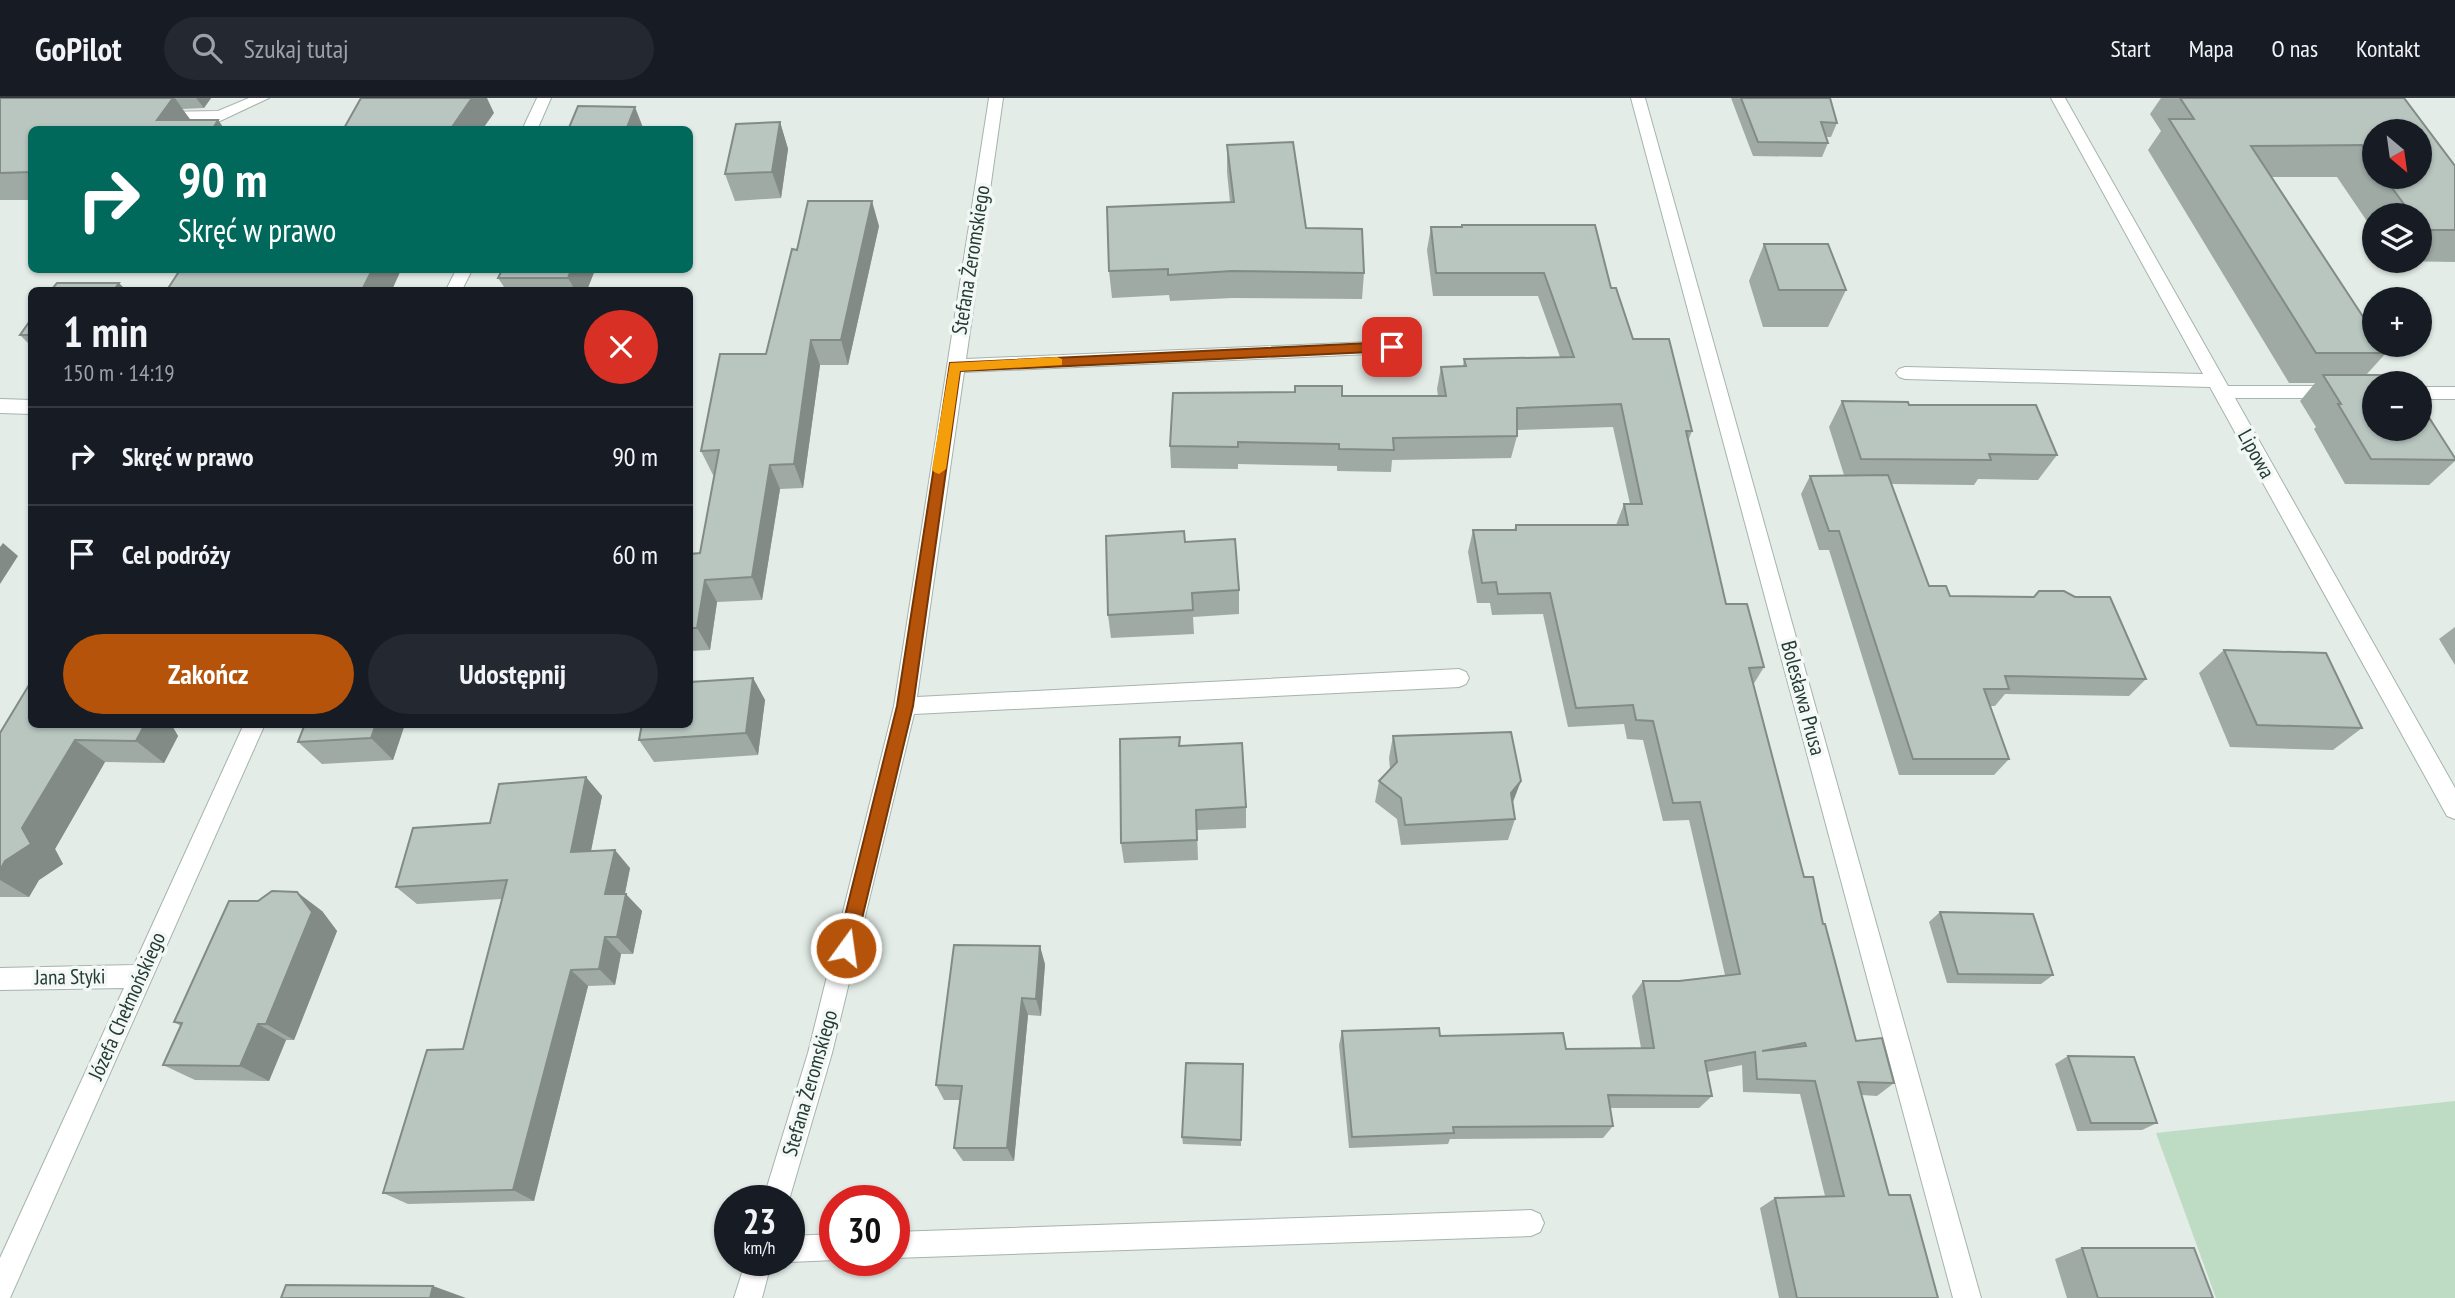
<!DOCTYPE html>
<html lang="pl">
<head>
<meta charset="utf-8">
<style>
  :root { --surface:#171b24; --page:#242831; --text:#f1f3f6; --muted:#9ea1a6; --line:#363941; --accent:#b45309 }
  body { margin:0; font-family:"PT Sans Narrow",sans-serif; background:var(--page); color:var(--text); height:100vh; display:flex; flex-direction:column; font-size:26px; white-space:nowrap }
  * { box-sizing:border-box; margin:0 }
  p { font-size:23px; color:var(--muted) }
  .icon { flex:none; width:38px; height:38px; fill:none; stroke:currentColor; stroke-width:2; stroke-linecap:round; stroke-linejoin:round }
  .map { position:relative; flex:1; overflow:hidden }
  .drawer { position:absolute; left:28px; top:189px; width:665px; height:441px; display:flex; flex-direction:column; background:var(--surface); border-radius:10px; box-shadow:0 2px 5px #0004 }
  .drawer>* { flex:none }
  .top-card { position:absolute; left:28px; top:28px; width:665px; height:147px; border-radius:10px; box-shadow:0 2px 5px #0004; background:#00695c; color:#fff; overflow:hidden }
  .needle { width:46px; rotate:151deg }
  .tools { position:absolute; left:2362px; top:21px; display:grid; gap:14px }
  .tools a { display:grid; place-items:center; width:70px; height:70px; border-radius:50%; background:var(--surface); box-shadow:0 2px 5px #0004; font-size:35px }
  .speed { position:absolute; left:714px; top:1087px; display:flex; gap:14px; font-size:35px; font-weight:700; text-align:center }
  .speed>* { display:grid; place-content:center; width:91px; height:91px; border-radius:50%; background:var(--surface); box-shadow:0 2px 5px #0004; line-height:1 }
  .speed small { font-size:18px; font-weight:400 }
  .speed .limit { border:10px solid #d22; background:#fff; color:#111 }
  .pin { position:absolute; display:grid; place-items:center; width:60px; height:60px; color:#fff; margin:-30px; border-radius:14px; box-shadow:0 4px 10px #0006 }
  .me { position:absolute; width:77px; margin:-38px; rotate:14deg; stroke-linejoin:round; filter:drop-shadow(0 0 5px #0008) }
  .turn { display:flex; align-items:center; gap:24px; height:147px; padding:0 35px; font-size:32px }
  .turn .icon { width:91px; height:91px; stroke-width:2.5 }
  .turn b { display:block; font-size:49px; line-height:60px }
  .round { display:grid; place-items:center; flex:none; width:74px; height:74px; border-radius:37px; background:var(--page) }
  .summary { display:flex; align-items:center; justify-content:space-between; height:119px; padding:0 35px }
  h1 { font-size:42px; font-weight:600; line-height:52px }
  .cta { display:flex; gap:14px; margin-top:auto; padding:14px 35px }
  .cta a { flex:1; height:80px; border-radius:42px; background:var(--accent); color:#fff; font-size:28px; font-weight:600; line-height:80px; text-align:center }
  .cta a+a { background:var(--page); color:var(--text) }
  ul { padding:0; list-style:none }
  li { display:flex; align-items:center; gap:21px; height:98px; padding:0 35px; border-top:2px solid var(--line) }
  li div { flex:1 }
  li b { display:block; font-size:26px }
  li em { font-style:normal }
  header { display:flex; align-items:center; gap:42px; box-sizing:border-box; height:98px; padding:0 35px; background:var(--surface); border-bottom:2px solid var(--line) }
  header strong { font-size:33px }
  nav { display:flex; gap:38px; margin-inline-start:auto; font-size:24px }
  .search { width:490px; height:63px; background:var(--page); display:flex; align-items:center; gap:18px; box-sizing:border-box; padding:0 24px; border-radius:38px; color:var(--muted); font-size:26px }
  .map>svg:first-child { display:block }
  .green { fill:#bedbc4 }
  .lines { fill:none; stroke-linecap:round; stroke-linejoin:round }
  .minor-casing { stroke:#a6b4ad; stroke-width:2 }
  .minor { fill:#fff; fill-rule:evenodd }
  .wall { fill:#9faaa5; fill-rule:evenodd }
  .shaded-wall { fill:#828b86 }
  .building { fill:#b9c6c0; stroke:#828b86; stroke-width:2; fill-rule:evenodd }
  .route { fill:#b45309; stroke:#753606; stroke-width:2 }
  .slow { fill:#f59e0b }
  .labels { text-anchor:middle; stroke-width:7; stroke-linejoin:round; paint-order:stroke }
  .street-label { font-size:21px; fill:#243c33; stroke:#f3f8f6 }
</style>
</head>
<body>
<header>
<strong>GoPilot</strong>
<div class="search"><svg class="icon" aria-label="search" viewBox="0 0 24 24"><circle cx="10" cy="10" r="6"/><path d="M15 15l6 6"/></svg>Szukaj tutaj</div>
<nav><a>Start</a><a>Mapa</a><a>O nas</a><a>Kontakt</a></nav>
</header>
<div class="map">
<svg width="2455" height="1200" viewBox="0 0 2455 1200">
  <rect width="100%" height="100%" fill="#e3ece7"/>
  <path class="green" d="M 2455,1003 L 2455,1200 L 2216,1200 L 2156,1035 Z"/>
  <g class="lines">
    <g class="minor-casing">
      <g id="minor">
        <path d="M 249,0 L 269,0 L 220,23 L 160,24 L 152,19 L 160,14 L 218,13 Z"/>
        <path d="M 537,0 L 551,0 L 537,32 L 522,32 Z"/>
        <path d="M 989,0 L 1003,0 L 966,261 L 1392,243 L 1401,249 L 1392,255 L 964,274 L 917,599 L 1459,571 L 1466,574 L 1469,580 L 1466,586 L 1459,589 L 914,616 L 832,955 L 789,1102 L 763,1102 L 808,955 L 894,608 Z"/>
        <path d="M 1631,0 L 1645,0 L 1981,1200 L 1953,1200 Z"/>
        <path d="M 2051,0 L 2065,0 L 2228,288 L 2375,288 L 2375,300 L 2235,300 L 2455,690 L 2455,721 L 2447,718 L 2210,289 L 1905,281 L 1899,279 L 1896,275 L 1899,271 L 1905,269 L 2203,276 Z"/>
        <path d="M 456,172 L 472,172 L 462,192 L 446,192 Z"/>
        <rect x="2420" y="289" width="35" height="12"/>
        <path d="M 0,301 L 32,302 L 32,316 L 0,315 Z"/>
        <path d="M 244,626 L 265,626 L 10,1200 L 0,1200 L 0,1160 L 124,890 L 0,892 L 0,870 L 134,867 Z"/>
        <path d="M 1531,1112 L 1540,1116 L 1544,1125 L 1540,1134 L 1531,1138 L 894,1160 L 894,1134 Z"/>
        <path d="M 835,1136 L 836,1162 L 789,1164 L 784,1162 L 789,1162 L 789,1138 Z"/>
        <path d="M 746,1162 L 772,1162 L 762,1200 L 734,1200 Z"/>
      </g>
    </g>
    <use href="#minor" class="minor"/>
  </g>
  <g class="wall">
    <path d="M 0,0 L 211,0 L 204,10 L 182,11 L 191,22 L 218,22 L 225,32 L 32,32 L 32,102 L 0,102 Z"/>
    <path d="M 1731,0 L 1830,0 L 1837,25 L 1831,39 L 1826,39 L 1828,45 L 1822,59 L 1753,58 Z"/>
    <path d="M 2161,0 L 2404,0 L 2455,68 L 2455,164 L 2394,163 L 2420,163 L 2420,117 L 2375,117 L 2375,135 L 2337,79 L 2271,79 L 2386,255 L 2366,277 L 2455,360 L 2455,363 L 2429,387 L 2345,386 L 2314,331 L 2316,329 L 2300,303 L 2315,285 L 2289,285 L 2148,52 L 2161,33 L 2150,16 ZM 2375,33 L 2420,79 L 2375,79 Z"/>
    <path d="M 780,24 L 788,51 L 781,100 L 735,103 L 725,76 Z"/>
    <path d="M 1227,47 L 1306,130 L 1364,175 L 1362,201 L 1232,200 L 1170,203 L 1169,197 L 1112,200 L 1109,173 L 1230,104 L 1227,74 Z"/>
    <path d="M 1462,127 L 1611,190 L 1633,241 L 1692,333 L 1688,343 L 1726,506 L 1764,569 L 1753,587 L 1804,779 L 1823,826 L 1856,943 L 1894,985 L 1877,998 L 1862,997 L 1889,1097 L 1938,1200 L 1779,1200 L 1760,1110 L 1775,1100 L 1825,1098 L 1800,996 L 1743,994 L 1742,967 L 1707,974 L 1712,998 L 1699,1010 L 1610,1010 L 1613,1028 L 1603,1040 L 1450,1041 L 1448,1046 L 1349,1050 L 1339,947 L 1342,933 L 1440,938 L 1566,951 L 1641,950 L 1632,898 L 1643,883 L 1679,883 L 1725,877 L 1689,722 L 1663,723 L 1643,642 L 1627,641 L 1624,626 L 1568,629 L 1543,516 L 1492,517 L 1490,505 L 1477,505 L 1468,454 L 1473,432 L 1514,432 L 1516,427 L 1616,427 L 1624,406 L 1630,406 L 1613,329 L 1517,332 L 1517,338 L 1511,360 L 1392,362 L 1391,374 L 1337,373 L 1337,368 L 1238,366 L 1238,371 L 1171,370 L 1170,348 L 1342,298 L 1438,298 L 1437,291 L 1441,269 L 1463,268 L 1464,261 L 1560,259 L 1538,198 L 1433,198 L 1427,152 L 1431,129 L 1461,129 Z"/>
    <path d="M 879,128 L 848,267 L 820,267 L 803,390 L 780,391 L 762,502 L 717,504 L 710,552 L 690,553 L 690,456 L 700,455 L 715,377 L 713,377 L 701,353 L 766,256 L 797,152 Z"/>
    <path d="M 1764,146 L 1846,192 L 1828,229 L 1763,229 L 1749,183 Z"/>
    <path d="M 502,172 L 595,172 L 587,192 L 506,192 L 498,180 Z"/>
    <path d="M 32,220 L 32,249 L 20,237 Z"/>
    <path d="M 1842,303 L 1909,307 L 2057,357 L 2038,382 L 1978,381 L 1974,387 L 1891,386 L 1929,488 L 1950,498 L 2146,581 L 2129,598 L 2005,596 L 1995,608 L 1990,608 L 2009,661 L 1994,677 L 1899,677 L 1829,452 L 1819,452 L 1801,396 L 1810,378 L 1844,377 L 1829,329 Z"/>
    <path d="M 1185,444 L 1239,492 L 1239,516 L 1193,519 L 1194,536 L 1111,540 L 1108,517 Z"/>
    <path d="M 2455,529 L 2455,567 L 2439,541 Z"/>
    <path d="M 2224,552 L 2362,630 L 2333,652 L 2230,649 L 2199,575 Z"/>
    <path d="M 753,580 L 765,602 L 758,657 L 654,664 L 639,642 Z"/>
    <path d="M 32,626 L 171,626 L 178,638 L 164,665 L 105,664 L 55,751 L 63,766 L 39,782 L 29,799 L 0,799 L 0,635 Z"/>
    <path d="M 305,626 L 405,626 L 393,662 L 322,666 L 298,644 Z"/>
    <path d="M 1393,638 L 1513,704 L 1515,721 L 1508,742 L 1401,747 L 1397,721 L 1375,704 L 1379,683 L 1390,671 L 1389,660 Z"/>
    <path d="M 1180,639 L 1180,648 L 1246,709 L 1246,730 L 1197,732 L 1198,762 L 1124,765 L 1121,745 Z"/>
    <path d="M 602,698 L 591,753 L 630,770 L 625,796 L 642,813 L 633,856 L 621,856 L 615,887 L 588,888 L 534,1103 L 408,1106 L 383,1095 L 463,951 L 502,801 L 417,806 L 396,789 L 490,725 Z"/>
    <path d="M 322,813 L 337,833 L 294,942 L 286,942 L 269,983 L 195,982 L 163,967 L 181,928 L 174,924 Z"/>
    <path d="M 1940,814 L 2053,877 L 2041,886 L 1947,885 L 1929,824 Z"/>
    <path d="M 1045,866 L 1041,918 L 1028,917 L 1014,1063 L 963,1063 L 954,1050 L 960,1002 L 944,1002 L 936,987 Z"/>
    <path d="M 2068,958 L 2157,1025 L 2142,1032 L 2077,1033 L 2055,966 Z"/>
    <path d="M 1182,1039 L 1241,1042 L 1241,1048 L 1183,1046 Z"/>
    <path d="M 2082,1150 L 2213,1200 L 2067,1200 L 2055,1161 Z"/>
  </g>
  <g class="shaded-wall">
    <path d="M 173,0 L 175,0 L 193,26 L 157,22 Z"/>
    <path d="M 196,0 L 211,0 L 204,10 Z"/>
    <path d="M 472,0 L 487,0 L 494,15 L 482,32 L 450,32 Z"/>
    <path d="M 635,9 L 644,32 L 626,32 Z"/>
    <path d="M 218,22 L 225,32 L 212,32 Z"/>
    <path d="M 780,24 L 788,51 L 781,100 L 772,74 Z"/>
    <path d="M 872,103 L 879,128 L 848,267 L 841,242 Z"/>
    <path d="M 372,172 L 401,172 L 392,192 L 362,192 Z"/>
    <path d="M 571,172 L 595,172 L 587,192 L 575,192 L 568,180 Z"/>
    <path d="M 119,185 L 126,192 L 114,192 Z"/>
    <path d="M 811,242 L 820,267 L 803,390 L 794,366 Z"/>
    <path d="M 770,367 L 780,391 L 762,502 L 752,479 Z"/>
    <path d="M 3,445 L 18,458 L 0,486 L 0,449 Z"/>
    <path d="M 705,482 L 717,504 L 710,552 L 697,530 Z"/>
    <path d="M 753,580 L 765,602 L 758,657 L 746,635 Z"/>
    <path d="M 145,626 L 171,626 L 178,638 L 164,665 L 136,643 Z"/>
    <path d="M 376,626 L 405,626 L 393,662 L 371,640 Z"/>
    <path d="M 75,642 L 105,664 L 55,751 L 63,766 L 39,782 L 29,799 L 0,782 L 0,772 L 22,730 Z"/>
    <path d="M 586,679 L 602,698 L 587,772 L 571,754 Z"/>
    <path d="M 1521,683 L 1513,704 L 1511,695 Z"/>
    <path d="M 615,752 L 630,770 L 621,814 L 605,796 Z"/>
    <path d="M 297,794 L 322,813 L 337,833 L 294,942 L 266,926 Z"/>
    <path d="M 626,796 L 642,813 L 633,856 L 617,839 Z"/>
    <path d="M 605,839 L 621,856 L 615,887 L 599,871 Z"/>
    <path d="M 1040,848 L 1045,866 L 1041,918 L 1036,901 Z"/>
    <path d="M 571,872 L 588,888 L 534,1103 L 513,1092 Z"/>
    <path d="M 1022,900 L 1028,917 L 1014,1063 L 1007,1050 Z"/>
    <path d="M 258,926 L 286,942 L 269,983 L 240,968 Z"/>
    <path d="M 433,1188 L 466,1200 L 430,1200 Z"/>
  </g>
  <g class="building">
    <path d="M 0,0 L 173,0 L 157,22 L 218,22 L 212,32 L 32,32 L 32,74 L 0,75 Z"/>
    <path d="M 361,0 L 472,0 L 450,32 L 343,32 Z"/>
    <path d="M 1741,0 L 1830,0 L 1837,25 L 1821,24 L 1828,45 L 1758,44 Z"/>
    <path d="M 2180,0 L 2404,0 L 2455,68 L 2455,132 L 2422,132 L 2420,130 L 2420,117 L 2412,117 L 2384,79 L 2420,79 L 2420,33 L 2375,33 L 2375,66 L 2362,47 L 2251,48 L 2375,237 L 2375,247 L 2381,247 L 2386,255 L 2316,255 L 2169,21 L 2194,21 Z"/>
    <path d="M 578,8 L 635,9 L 626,32 L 568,32 Z"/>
    <path d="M 780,24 L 772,74 L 725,76 L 736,26 Z"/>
    <path d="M 1293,44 L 1306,130 L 1362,131 L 1364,175 L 1232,173 L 1168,177 L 1168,171 L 1109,173 L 1107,109 L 1234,104 L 1227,47 Z"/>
    <path d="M 808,103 L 872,103 L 841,242 L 811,242 L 794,366 L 770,367 L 752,479 L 705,482 L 697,530 L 690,530 L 690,456 L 700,455 L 719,352 L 701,353 L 720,256 L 766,256 L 792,151 L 797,152 Z"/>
    <path d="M 1462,127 L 1595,127 L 1611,190 L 1616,190 L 1633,241 L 1669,241 L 1692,333 L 1686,333 L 1726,506 L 1747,506 L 1764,569 L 1749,570 L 1804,779 L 1813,779 L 1823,826 L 1825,826 L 1856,943 L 1882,940 L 1894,985 L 1858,984 L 1889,1097 L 1910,1097 L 1938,1200 L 1797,1200 L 1775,1100 L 1844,1098 L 1815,983 L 1757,981 L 1755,954 L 1705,963 L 1712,998 L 1608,997 L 1613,1028 L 1453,1029 L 1454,1035 L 1352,1039 L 1342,933 L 1439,930 L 1440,938 L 1563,935 L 1566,951 L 1654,950 L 1643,883 L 1679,883 L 1740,876 L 1700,704 L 1673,705 L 1653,623 L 1636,622 L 1633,607 L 1576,610 L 1550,495 L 1498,496 L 1496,484 L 1482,485 L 1473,432 L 1516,432 L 1516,427 L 1628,427 L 1624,406 L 1642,406 L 1621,306 L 1517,310 L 1517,338 L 1393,340 L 1394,352 L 1339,351 L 1339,346 L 1238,344 L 1238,349 L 1170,348 L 1173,295 L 1295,294 L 1295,288 L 1342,288 L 1342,298 L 1446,298 L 1441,269 L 1466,268 L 1464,261 L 1574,259 L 1544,175 L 1436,175 L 1431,129 L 1462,129 ZM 1805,945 L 1806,948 L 1762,953 Z"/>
    <path d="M 1764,146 L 1828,146 L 1846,192 L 1779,192 Z"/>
    <path d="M 180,172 L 372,172 L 362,192 L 167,192 Z"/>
    <path d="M 502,172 L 571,172 L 568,180 L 498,180 Z"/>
    <path d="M 57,185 L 119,185 L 114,192 L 51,192 Z"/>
    <path d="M 32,220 L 32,237 L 20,237 Z"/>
    <path d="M 2323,277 L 2393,277 L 2399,285 L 2375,285 L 2375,331 L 2420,331 L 2420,318 L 2428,318 L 2455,360 L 2455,362 L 2371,361 L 2338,306 L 2341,306 Z"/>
    <path d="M 1842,303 L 1908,304 L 1909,307 L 2036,307 L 2057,357 L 1989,356 L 1991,362 L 1861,361 Z"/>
    <path d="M 1888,377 L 1929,488 L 1946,488 L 1950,498 L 2034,499 L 2039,493 L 2064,493 L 2075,499 L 2110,499 L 2146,581 L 2005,578 L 2009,591 L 1984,591 L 2009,661 L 1913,661 L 1839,433 L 1829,433 L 1810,378 Z"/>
    <path d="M 1184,433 L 1185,444 L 1235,441 L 1239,492 L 1192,495 L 1193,512 L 1108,517 L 1106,438 Z"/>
    <path d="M 2224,552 L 2326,555 L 2362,630 L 2257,627 Z"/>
    <path d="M 753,580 L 746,635 L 639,642 L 642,626 L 690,626 L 690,584 Z"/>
    <path d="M 32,582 L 32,626 L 145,626 L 136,643 L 75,642 L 22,730 L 31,746 L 5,763 L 0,772 L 0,635 Z"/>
    <path d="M 305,626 L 376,626 L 371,640 L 298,644 Z"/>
    <path d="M 1511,634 L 1521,683 L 1511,695 L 1515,721 L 1405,727 L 1401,700 L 1379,683 L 1397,664 L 1393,638 Z"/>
    <path d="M 1180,639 L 1179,648 L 1242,645 L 1246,709 L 1196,712 L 1197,742 L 1121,745 L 1120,641 Z"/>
    <path d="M 586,679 L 571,754 L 615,752 L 605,796 L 626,796 L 617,839 L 605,839 L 599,871 L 571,872 L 513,1092 L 383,1095 L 427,952 L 463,951 L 507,782 L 396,789 L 413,730 L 490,725 L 499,686 Z"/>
    <path d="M 272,793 L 297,794 L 312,814 L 266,926 L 258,926 L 240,968 L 163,967 L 182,925 L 174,924 L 229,803 L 258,803 Z"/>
    <path d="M 1940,814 L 2033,816 L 2053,877 L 1958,876 Z"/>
    <path d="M 954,847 L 1040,848 L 1036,901 L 1022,900 L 1007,1050 L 954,1050 L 962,988 L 936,987 Z"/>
    <path d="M 2068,958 L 2134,959 L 2157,1025 L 2091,1025 Z"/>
    <path d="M 1186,965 L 1243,966 L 1241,1042 L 1182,1039 Z"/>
    <path d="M 2082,1150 L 2194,1150 L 2213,1200 L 2098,1200 Z"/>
    <path d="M 286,1187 L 433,1188 L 430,1200 L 281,1200 Z"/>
  </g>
  <path class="route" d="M 1392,244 L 1399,249 L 1392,253 L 960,273 L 913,608 L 855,850 L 852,856 L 846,859 L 839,856 L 837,850 L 897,608 L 950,265 Z"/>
  <path class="slow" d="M 1057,259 L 1062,261 L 1062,267 L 960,273 L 946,371 L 939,376 L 934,374 L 932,371 L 950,265 Z"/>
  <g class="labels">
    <g class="street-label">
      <text transform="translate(971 162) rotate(-81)" y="7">Stefana Żeromskiego</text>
      <text transform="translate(2256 356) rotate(61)" y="7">Lipowa</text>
      <text transform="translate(1803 600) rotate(75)" y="7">Bolesława Prusa</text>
      <text transform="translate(70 879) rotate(-1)" y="7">Jana Styki</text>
      <text transform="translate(127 908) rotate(-66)" y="7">Józefa Chełmońskiego</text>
      <text transform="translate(810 985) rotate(-74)" y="7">Stefana Żeromskiego</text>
    </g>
  </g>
</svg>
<div class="tools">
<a><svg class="needle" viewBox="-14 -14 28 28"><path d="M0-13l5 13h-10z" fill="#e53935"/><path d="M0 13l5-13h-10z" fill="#9ea1a6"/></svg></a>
<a><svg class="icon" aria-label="layers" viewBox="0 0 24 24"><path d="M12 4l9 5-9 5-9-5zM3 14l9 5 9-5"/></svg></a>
<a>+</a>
<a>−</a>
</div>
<div class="speed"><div>23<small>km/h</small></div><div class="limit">30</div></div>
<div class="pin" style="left:1392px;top:249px;background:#d93025"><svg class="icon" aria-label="arrive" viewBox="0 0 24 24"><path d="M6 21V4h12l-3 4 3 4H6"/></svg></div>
<svg class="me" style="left:846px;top:850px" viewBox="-20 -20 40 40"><circle r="17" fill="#b45309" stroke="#fff" stroke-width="3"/><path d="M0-11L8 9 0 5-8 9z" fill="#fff"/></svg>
<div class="top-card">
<div class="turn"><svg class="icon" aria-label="right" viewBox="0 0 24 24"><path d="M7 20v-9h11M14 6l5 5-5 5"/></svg><div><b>90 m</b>Skręć w prawo</div></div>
</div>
<section class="drawer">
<div class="summary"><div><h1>1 min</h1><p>150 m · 14:19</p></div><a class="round" style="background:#d93025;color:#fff"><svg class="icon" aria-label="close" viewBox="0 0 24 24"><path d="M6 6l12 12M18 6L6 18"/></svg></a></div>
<ul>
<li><svg class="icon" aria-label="right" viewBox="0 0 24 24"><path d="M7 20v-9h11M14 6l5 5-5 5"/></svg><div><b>Skręć w prawo</b></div><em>90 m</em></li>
<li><svg class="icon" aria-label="arrive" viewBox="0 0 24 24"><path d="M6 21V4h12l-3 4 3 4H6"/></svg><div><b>Cel podróży</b></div><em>60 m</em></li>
</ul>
<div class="cta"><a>Zakończ</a><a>Udostępnij</a></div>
</section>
</div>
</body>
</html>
